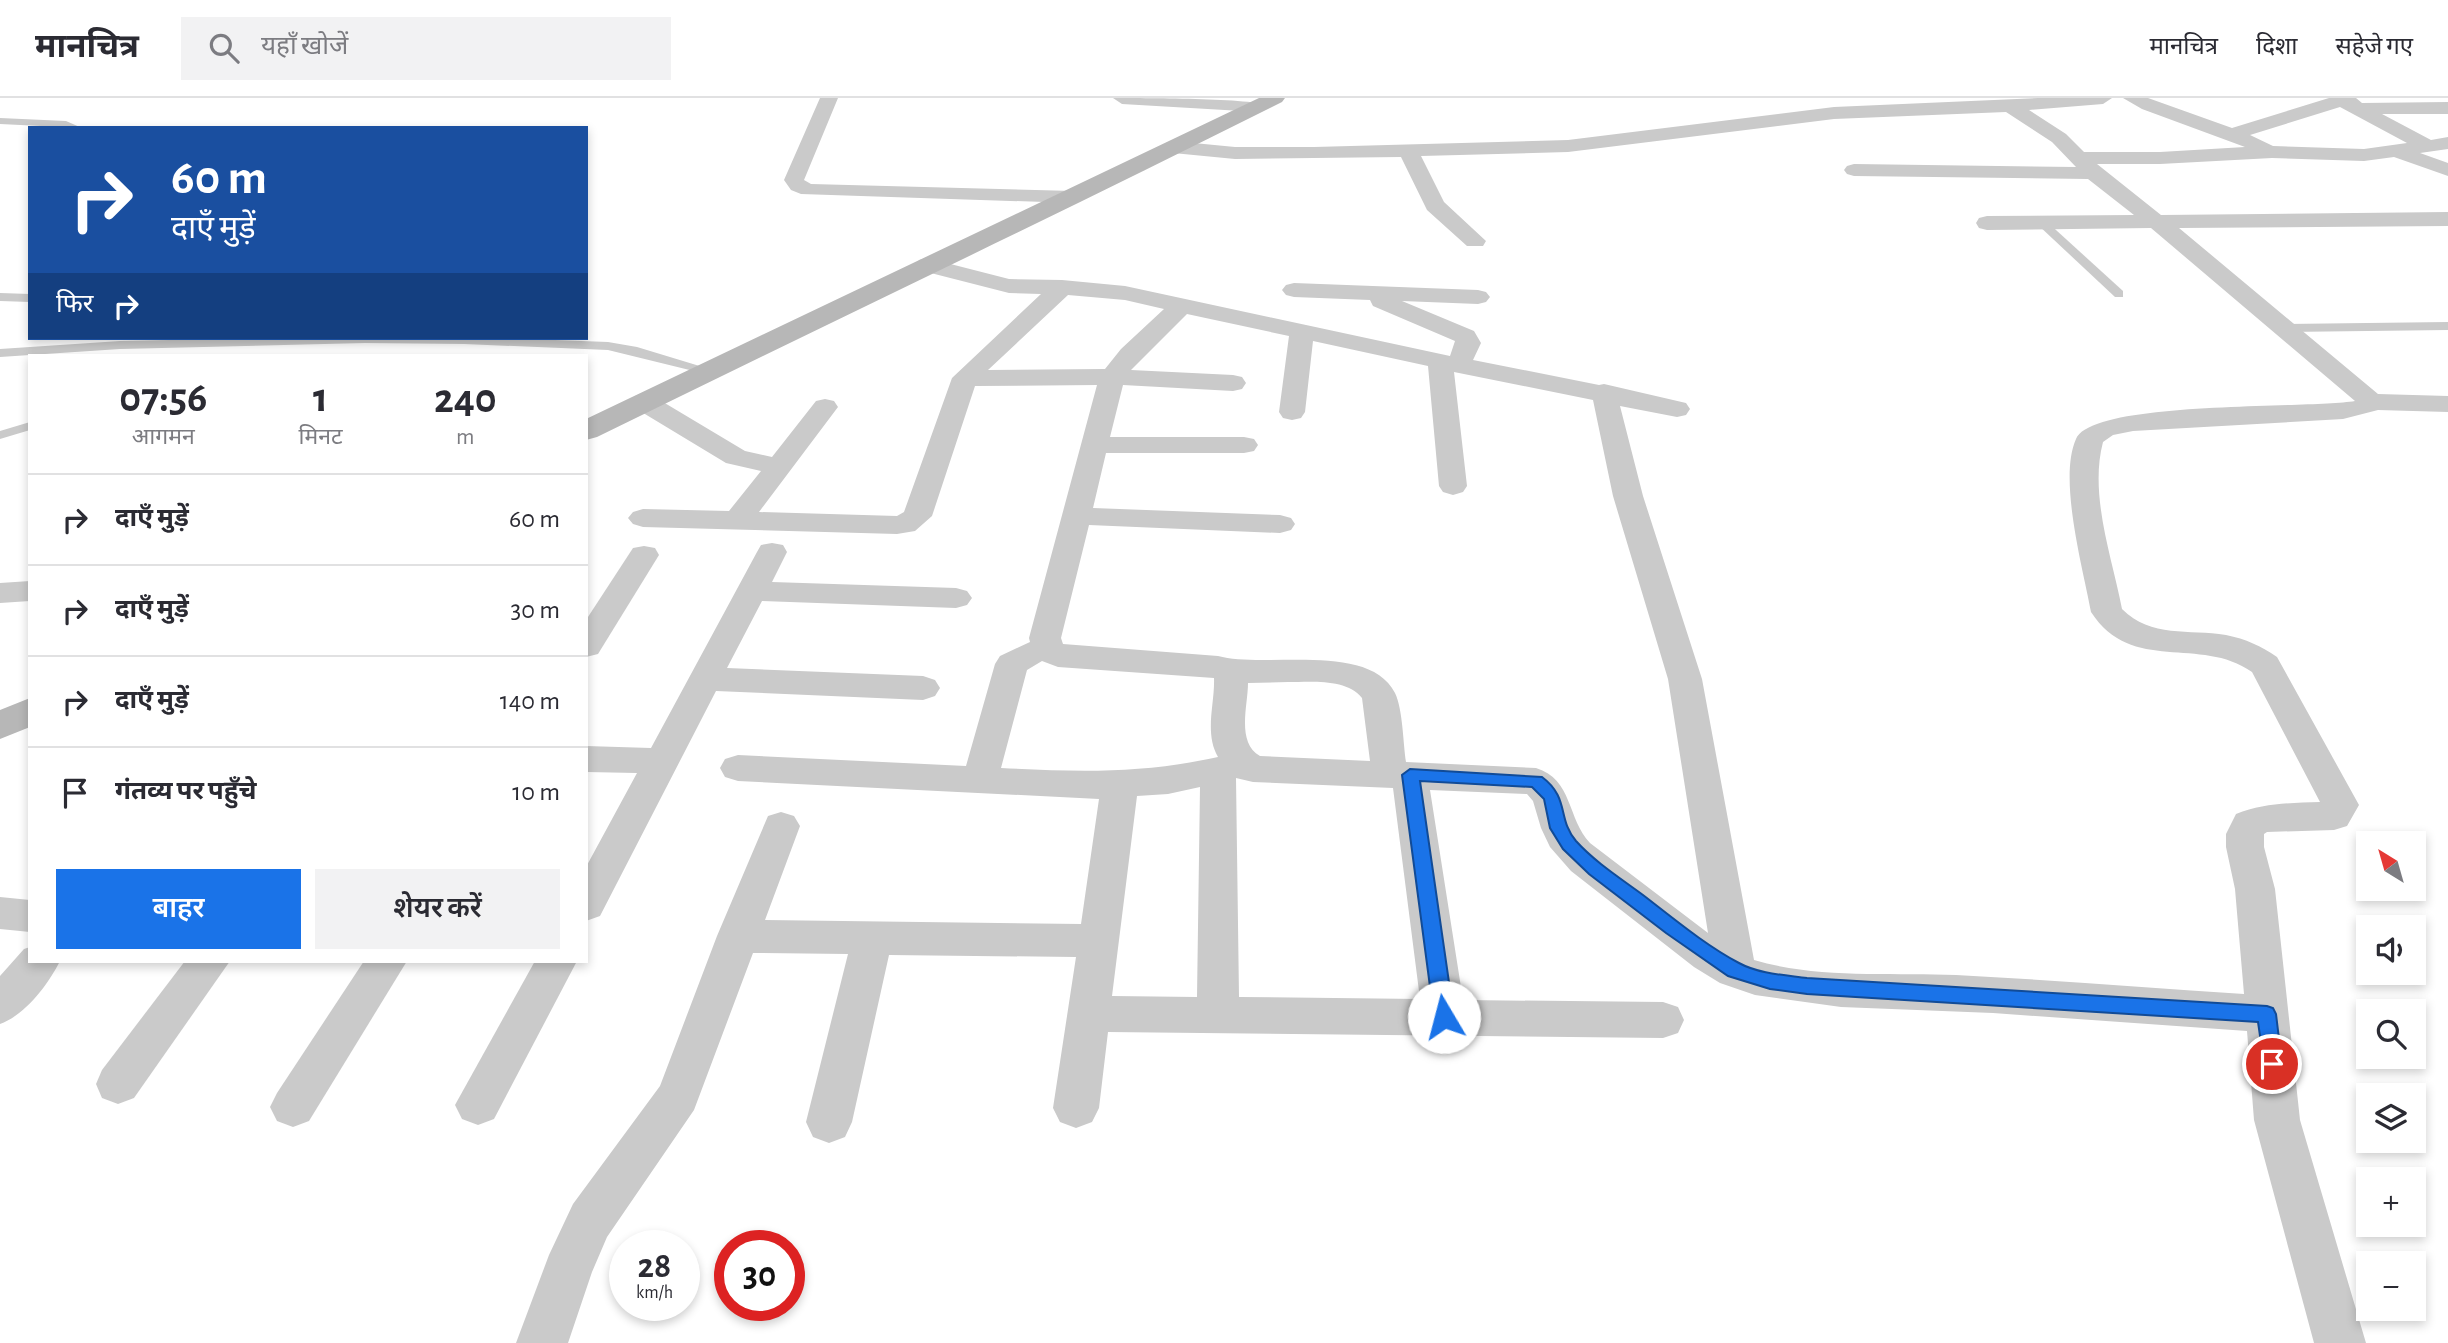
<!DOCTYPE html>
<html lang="hi">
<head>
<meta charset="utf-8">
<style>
  :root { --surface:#fff; --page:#f2f2f3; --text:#2b2b33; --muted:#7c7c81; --line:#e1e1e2; --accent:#1a73e8 }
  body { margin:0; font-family:"Alegreya Sans","Noto Sans Devanagari",sans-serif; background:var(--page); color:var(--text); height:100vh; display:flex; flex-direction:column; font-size:26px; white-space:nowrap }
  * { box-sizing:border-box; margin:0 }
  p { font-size:23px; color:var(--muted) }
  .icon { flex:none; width:38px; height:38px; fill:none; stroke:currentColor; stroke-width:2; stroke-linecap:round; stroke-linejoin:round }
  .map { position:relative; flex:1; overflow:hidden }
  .sheet { position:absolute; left:28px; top:256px; width:560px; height:609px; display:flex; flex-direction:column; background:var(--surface); border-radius:0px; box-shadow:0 4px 10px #0003 }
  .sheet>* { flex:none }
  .hud { position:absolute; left:28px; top:28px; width:560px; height:214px; border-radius:0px; box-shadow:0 4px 10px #0003; background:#1a4fa0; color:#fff; overflow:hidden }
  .needle { width:46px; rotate:323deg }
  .buttons { position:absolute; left:2356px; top:733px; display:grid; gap:14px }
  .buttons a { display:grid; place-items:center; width:70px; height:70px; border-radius:0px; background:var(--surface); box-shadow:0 4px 10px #0003; font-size:35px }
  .speed { position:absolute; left:609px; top:1132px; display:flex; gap:14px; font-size:35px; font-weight:700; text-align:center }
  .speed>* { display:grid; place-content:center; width:91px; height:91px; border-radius:50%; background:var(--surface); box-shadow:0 4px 10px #0003; line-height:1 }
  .speed small { font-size:18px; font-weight:400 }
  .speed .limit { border:10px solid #d22; background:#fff; color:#111 }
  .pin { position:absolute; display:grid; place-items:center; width:60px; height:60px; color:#fff; margin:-30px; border:4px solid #fff; border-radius:50%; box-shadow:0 2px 7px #0007 }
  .me { position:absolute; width:77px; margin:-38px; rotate:352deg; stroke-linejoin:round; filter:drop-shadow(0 0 5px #0008) }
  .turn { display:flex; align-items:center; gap:24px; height:147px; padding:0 28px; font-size:32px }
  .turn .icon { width:91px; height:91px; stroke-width:2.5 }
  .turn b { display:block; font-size:49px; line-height:60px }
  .then { display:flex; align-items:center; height:66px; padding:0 28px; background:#0003; gap:14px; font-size:26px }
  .eta { display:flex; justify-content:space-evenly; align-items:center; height:119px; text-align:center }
  .eta b { font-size:42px; font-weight:600; line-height:49px }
  .cta { display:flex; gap:14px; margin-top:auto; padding:14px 28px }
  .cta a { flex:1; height:80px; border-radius:0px; background:var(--accent); color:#fff; font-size:28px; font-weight:600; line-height:80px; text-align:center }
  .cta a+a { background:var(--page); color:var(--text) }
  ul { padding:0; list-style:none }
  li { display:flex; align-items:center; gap:21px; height:91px; padding:0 28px; border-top:2px solid var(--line) }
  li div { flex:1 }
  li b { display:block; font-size:26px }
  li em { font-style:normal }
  header { display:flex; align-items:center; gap:42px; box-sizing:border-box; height:98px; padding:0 35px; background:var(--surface); border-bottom:2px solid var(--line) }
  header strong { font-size:33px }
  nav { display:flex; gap:38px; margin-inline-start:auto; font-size:24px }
  .search { width:490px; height:63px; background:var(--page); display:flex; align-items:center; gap:18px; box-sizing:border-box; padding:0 24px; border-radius:0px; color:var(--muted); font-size:26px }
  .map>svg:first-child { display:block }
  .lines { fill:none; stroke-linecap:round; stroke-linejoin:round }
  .service { fill:#cacaca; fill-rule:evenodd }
  .minor { fill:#cacaca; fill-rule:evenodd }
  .secondary { fill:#b7b7b7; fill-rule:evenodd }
  .route { fill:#1a73e8; stroke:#114b97; stroke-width:2 }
</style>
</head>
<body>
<header>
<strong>मानचित्र</strong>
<div class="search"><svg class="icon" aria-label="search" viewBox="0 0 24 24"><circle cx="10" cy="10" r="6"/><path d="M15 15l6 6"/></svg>यहाँ खोजें</div>
<nav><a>मानचित्र</a><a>दिशा</a><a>सहेजे गए</a></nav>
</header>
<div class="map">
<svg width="2448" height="1245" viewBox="0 0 2448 1245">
  <rect width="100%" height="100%" fill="#fff"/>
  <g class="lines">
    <g class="service">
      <path d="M 0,20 L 66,23 L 82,30 L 0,26 Z"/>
      <path d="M 2037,122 L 2045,122 L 2123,193 L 2123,199 L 2115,199 L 2037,126 Z"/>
      <path d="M 0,195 L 30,196 L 30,204 L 0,203 Z"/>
      <path d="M 2448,224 L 2448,232 L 2285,234 L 2279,230 L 2285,226 Z"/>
      <path d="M 263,240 L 500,240 L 608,244 L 637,249 L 716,273 L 710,277 L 608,252 L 464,246 L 365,245 L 120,251 L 0,259 L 0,251 L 120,243 Z"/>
      <path d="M 30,324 L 30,332 L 0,341 L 0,333 Z"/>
    </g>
    <g class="minor">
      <path d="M 820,0 L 838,0 L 804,82 L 811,86 L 1074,93 L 1081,95 L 1085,99 L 1081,103 L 1074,105 L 801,96 L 791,92 L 784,82 Z"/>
      <path d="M 1113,0 C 1136,0 1258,0 1268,8 L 1259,14 L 1122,6 Z"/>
      <path d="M 2038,0 L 2112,0 L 2103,6 L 2029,12 L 2066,36 L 2084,54 L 2160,54 L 2245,49 L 2142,11 L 2123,0 L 2148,0 L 2232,30 L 2329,0 L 2356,0 L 2362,5 L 2448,4 L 2448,16 L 2382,16 L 2431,42 L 2448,39 L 2448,51 L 2420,55 L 2448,65 L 2448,78 L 2394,59 L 2364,63 L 2272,60 L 2160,66 L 2097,66 L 2161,117 L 2448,114 L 2448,128 L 2179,130 L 2378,296 L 2448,298 L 2448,314 L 2378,312 L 2343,321 L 2133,333 L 2113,337 L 2103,344 C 2089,397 2112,459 2122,511 C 2151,540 2189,531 2226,537 C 2246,541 2261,548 2277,559 L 2359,707 L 2347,728 L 2334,732 L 2267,734 L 2264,736 L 2264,749 L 2275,791 L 2300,1022 L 2366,1245 L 2314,1245 L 2254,1022 L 2247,933 L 1993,915 L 1841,909 L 1755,897 L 1720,885 L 1694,869 L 1571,773 L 1550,749 L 1541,730 L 1533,703 L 1527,696 L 1430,692 L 1463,902 L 1663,904 L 1678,909 L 1684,922 L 1678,935 L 1663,940 L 1108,934 L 1099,1010 L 1092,1024 L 1076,1030 L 1060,1024 L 1053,1010 L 1076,859 L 889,857 L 852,1024 L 845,1039 L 829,1045 L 813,1039 L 806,1024 L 848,856 L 753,855 L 694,1012 L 607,1139 L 592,1174 L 568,1245 L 516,1245 L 549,1157 L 573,1106 L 660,988 L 717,838 L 768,718 L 781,714 L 794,718 L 800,728 L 765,822 L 1081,826 L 1099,701 L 738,683 L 725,679 L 720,670 L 725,661 L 738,657 L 966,668 L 995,566 L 1000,558 L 1030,544 L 1029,540 L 1097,287 L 975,288 L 932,418 L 915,433 L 897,436 L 643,429 L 633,426 L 628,420 L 633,414 L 643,411 L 729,413 L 761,373 L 726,365 L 635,310 L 631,304 L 635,298 L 644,296 L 653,298 L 745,353 L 772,359 L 816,303 L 825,301 L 834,303 L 838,309 L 759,414 L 897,418 L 904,414 L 952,280 L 1041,196 L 1009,195 L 919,172 L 916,167 L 919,162 L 927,160 L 1009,181 L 1062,182 L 1125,188 L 1450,258 L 1455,243 L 1373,208 L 1370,202 L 1294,199 L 1286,197 L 1282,192 L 1286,187 L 1294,185 L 1478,192 L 1486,194 L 1490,199 L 1486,204 L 1478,206 L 1402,203 L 1474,233 L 1481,245 L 1473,262 L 1599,287 L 1604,286 L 1686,305 L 1690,311 L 1686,317 L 1677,319 L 1620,308 L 1643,398 L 1702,581 L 1754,862 C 1818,881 1890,874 1956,877 C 2052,882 2148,890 2244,896 L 2235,791 L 2226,749 L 2226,736 L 2236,716 C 2264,705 2290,705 2320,704 L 2252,574 C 2200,537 2132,577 2091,514 C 2083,470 2058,381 2076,341 C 2093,302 2308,311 2355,303 L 2151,130 L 1987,132 L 1979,130 L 1976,125 L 1979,120 L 1987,118 L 2134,117 L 2088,81 L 1854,78 L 1847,76 L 1844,72 L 1847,68 L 1854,66 L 2076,69 L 2052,44 L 2006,14 L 1834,21 L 1568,54 L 1421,58 L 1444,104 L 1486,143 L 1483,148 L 1467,148 L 1427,112 L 1401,59 L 1235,61 L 1173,55 L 1166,53 L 1163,49 L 1166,45 L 1173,43 L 1235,49 L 1314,49 L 1568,42 L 1834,9 ZM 2340,9 L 2407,45 L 2364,51 L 2273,48 L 2250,37 ZM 1068,197 L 1125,202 L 1164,211 L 1121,251 L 1105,271 L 988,272 ZM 1187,216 L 1289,238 L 1279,314 L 1283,320 L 1292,322 L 1301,320 L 1305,314 L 1313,243 L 1428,268 L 1439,388 L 1443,394 L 1453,397 L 1463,394 L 1467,388 L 1454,274 L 1593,302 L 1613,398 L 1668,581 L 1708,835 L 1590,745 C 1567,721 1573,681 1536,670 L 1406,664 C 1403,645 1403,612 1395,595 C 1369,543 1264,571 1218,558 L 1063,546 L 1061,540 L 1089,427 L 1280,435 L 1291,432 L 1295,426 L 1291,420 L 1280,417 L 1093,410 L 1106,355 L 1244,355 L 1254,353 L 1258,347 L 1254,341 L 1244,339 L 1110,339 L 1123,287 L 1233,293 L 1242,291 L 1246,285 L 1242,279 L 1233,277 L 1131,272 ZM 1042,563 L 1058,569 L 1214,580 C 1215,606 1204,635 1218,659 C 1141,676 1079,674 1001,670 L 1027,572 ZM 1288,584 C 1310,584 1347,580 1362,600 L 1370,663 L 1260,658 C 1236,644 1248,608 1248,585 ZM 1236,680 L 1253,684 L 1393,690 L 1420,901 L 1239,899 ZM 1200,689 L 1197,899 L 1112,898 L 1137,698 L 1168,696 Z"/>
      <path d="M 772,445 L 783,447 L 787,454 L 772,484 L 956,490 L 967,493 L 972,500 L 967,507 L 956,510 L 762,503 L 727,570 L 923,578 L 935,582 L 940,590 L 935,598 L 923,602 L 716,593 L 600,818 L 586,823 L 586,769 L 637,675 L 586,674 L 586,648 L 651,650 L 757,454 L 761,447 Z"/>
      <path d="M 644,448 L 655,450 L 659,457 L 598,556 L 586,559 L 586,522 L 633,450 Z"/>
      <path d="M 30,483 L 30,503 L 0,505 L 0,485 Z"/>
      <path d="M 0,799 L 30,802 L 30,834 L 0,831 Z"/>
      <path d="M 30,849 L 30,863 L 60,863 C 48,887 25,917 0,926 L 0,878 L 24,851 Z"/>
      <path d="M 185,863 L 230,863 L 134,1000 L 118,1006 L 102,1000 L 96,986 L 102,972 Z"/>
      <path d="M 364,863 L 407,863 L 309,1023 L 293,1029 L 277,1023 L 270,1009 L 277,995 Z"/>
      <path d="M 535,863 L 577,863 L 494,1021 L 478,1027 L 462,1021 L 455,1007 Z"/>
    </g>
    <g class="secondary">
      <path d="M 1259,0 L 1285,0 L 1282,4 C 1055,118 825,227 597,339 L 586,342 L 586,321 Z"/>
      <path d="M 30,600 L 30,629 L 0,641 L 0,612 Z"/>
    </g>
  </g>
  <path class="route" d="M 1410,671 L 1542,679 C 1570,700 1557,721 1576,743 C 1595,764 1620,780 1643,797 C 1673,820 1705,847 1739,865 C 1759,876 1785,877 1807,880 L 2267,908 L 2273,910 L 2276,916 L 2282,966 L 2279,972 L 2272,975 L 2265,972 L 2258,924 L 1807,896 L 1770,891 L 1728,878 L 1666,835 L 1589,776 L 1563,751 L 1550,730 L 1544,701 L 1532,689 L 1420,683 L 1454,919 L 1451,925 L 1444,928 L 1437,925 L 1434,919 L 1402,677 Z"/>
</svg>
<div class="buttons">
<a><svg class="needle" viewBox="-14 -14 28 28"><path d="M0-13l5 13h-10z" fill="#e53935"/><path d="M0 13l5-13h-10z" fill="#7c7c81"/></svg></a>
<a><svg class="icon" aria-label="sound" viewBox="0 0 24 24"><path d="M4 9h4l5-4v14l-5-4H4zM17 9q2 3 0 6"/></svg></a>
<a><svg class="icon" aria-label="search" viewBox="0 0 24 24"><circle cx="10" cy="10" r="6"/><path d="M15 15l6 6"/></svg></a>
<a><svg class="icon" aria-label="layers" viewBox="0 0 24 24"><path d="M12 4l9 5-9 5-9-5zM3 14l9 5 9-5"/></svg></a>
<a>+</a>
<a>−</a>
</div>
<div class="speed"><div>28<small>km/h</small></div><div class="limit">30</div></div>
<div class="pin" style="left:2272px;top:966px;background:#d93025"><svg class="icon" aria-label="arrive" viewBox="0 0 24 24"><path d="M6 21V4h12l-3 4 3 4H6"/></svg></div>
<svg class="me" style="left:1444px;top:919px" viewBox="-20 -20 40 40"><circle r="19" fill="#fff"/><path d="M0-13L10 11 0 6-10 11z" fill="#1a73e8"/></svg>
<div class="hud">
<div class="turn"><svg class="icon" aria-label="right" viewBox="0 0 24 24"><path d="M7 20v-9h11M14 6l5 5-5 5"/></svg><div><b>60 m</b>दाएँ मुड़ें</div></div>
<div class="then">फिर<svg class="icon" aria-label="right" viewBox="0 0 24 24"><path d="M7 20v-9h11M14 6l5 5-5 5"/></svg></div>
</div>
<section class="sheet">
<div class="eta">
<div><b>07:56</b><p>आगमन</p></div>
<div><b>1</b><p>मिनट</p></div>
<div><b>240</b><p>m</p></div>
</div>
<ul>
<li><svg class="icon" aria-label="right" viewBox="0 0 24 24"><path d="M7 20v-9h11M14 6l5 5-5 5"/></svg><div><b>दाएँ मुड़ें</b></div><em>60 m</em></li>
<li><svg class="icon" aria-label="right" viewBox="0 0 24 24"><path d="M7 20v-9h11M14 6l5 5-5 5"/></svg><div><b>दाएँ मुड़ें</b></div><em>30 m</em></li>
<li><svg class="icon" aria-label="right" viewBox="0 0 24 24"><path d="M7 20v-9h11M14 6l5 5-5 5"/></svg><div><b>दाएँ मुड़ें</b></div><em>140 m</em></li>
<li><svg class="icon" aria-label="arrive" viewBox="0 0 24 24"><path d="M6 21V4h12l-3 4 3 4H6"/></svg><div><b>गंतव्य पर पहुँचे</b></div><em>10 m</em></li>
</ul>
<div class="cta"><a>बाहर</a><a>शेयर करें</a></div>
</section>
</div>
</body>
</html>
